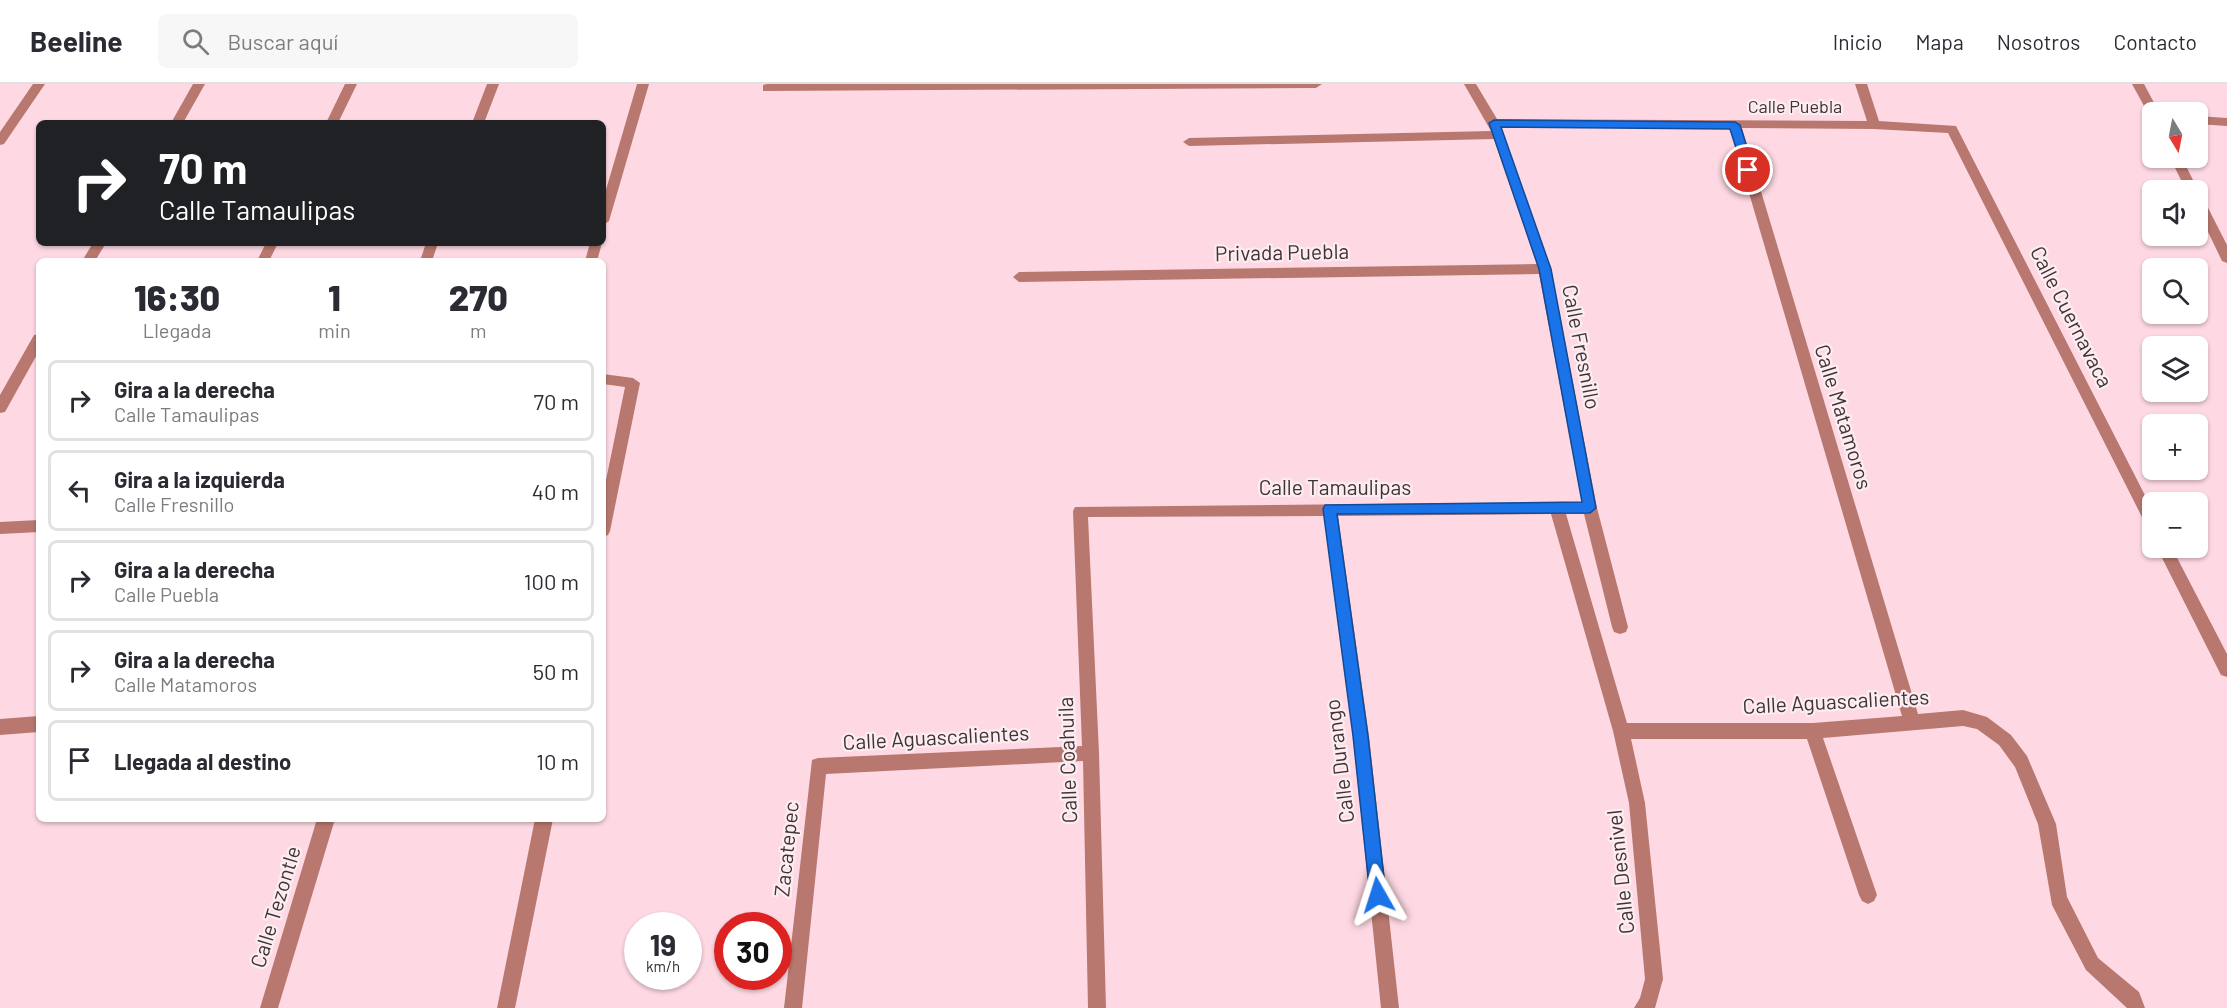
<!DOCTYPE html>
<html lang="es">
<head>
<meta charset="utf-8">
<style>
  :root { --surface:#fff; --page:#f7f7f7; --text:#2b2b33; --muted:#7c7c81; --line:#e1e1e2 }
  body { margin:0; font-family:Barlow,sans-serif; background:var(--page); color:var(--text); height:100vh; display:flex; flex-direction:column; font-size:22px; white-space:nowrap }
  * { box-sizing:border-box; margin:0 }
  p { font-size:20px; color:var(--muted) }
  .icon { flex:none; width:33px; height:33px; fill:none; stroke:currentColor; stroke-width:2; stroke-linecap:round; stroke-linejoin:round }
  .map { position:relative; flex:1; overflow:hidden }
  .side { position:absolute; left:36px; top:174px; width:570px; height:564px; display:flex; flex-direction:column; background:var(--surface); border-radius:9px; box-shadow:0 2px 4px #0004 }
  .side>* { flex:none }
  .banner { position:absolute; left:36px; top:36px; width:570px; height:126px; border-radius:9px; box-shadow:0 2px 4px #0004; background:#202124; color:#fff; overflow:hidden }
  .needle { width:39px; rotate:170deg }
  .fabs { position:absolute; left:2142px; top:18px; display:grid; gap:12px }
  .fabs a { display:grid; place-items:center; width:66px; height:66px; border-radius:9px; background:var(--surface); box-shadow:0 2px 4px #0004; font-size:30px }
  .speed { position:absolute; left:624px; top:828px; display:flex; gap:12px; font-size:30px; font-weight:700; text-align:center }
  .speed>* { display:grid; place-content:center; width:78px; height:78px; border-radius:50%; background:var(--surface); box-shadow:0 2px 4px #0004; line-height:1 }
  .speed small { font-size:15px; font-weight:400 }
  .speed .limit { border:9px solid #d22; background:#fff; color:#111 }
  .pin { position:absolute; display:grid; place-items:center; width:51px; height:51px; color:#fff; margin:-26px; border:3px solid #fff; border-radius:50%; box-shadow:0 2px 6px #0007 }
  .me { position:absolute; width:66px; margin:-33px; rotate:354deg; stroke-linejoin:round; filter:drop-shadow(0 0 4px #0008) }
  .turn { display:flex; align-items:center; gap:21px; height:126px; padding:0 24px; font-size:27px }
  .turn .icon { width:78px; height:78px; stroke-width:2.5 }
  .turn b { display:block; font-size:42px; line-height:51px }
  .eta { display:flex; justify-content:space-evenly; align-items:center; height:102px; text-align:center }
  .eta b { font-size:36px; font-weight:800; line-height:42px }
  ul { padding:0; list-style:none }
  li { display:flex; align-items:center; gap:18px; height:81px; margin:0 12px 9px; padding:0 12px; border:3px solid var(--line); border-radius:9px }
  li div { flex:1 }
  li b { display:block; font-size:22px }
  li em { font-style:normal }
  header { display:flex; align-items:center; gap:36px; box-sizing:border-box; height:84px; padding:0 30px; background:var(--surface); border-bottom:2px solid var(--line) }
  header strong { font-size:28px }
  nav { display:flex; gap:33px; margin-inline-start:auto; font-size:21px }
  .search { width:420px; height:54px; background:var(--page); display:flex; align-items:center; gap:15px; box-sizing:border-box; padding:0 21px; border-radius:9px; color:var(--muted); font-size:22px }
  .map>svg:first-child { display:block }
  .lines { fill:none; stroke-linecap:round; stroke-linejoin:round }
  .minor { fill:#b8786f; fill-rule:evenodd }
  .route { fill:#1a73e8; stroke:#114b97; stroke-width:1.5 }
  .labels { text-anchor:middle; stroke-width:4.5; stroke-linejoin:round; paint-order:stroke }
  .far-street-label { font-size:18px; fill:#403236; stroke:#fcedf1 }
  .street-label { font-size:21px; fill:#403236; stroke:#fcedf1 }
</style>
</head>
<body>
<header>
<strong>Beeline</strong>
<div class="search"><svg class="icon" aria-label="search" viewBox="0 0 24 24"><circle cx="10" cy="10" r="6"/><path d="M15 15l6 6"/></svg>Buscar aquí</div>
<nav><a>Inicio</a><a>Mapa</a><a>Nosotros</a><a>Contacto</a></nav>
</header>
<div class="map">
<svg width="2227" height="924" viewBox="0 0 2227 924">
  <rect width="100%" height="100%" fill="#fed9e3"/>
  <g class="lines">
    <g class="minor">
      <path d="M 33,0 L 45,0 L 4,60 L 0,61 L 0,48 Z"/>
      <path d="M 193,0 L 205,0 L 183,39 L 171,39 Z"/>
      <path d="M 345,0 L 357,0 L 338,39 L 326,39 Z"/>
      <path d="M 487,0 L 499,0 L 484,39 L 472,39 Z"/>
      <path d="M 637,0 L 649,0 L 609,137 L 603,141 L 603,116 Z"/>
      <path d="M 767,0 L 1322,0 L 1316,4 L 763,7 L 763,1 Z"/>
      <path d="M 1464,0 L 1476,0 L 1497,35 L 1867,37 L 1855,0 L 1867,0 L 1879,37 L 1956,42 L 2152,425 L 2152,445 L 2147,443 L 1948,49 L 1874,45 L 1742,44 L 1918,630 L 1963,626 L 1987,633 L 2011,651 L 2027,672 L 2056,740 L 2067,813 L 2098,874 L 2139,908 L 2145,924 L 2127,924 L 2086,886 L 2052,821 L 2038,740 L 2015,683 L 1999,661 L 1977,645 L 1963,642 L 1823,654 L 1877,811 L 1874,817 L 1868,820 L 1862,817 L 1859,811 L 1807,655 L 1631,655 L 1645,719 L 1663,895 L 1655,924 L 1634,924 L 1640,914 L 1645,895 L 1629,719 L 1613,647 L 1551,430 L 1338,432 L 1369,652 L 1399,924 L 1381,924 L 1353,652 L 1324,432 L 1088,433 L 1099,669 L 1106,924 L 1088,924 L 1083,677 L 826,690 L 802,924 L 784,924 L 812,676 L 818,674 L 1082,662 L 1073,427 L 1075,423 L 1582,418 L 1539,190 L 1019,198 L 1013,193 L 1019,188 L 1537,180 L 1494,55 L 1189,62 L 1183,58 L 1189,54 L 1491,47 ZM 1501,43 L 1730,44 L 1902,632 L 1813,639 L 1627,639 L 1566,430 L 1584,430 L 1612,543 L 1614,548 L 1620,550 L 1626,548 L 1628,543 L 1597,424 L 1551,185 Z"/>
      <path d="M 2132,0 L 2144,0 L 2159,28 L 2149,31 Z"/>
      <path d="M 2198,32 L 2227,34 L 2227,42 L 2198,40 Z"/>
      <path d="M 2170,74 L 2182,74 L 2198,106 L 2198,107 L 2186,106 Z"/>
      <path d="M 2198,112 L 2204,116 L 2227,161 L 2227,179 L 2222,177 L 2198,127 Z"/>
      <path d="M 93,159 L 106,159 L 95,177 L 82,177 Z"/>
      <path d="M 266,159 L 278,159 L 269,177 L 257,177 Z"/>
      <path d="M 426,159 L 438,159 L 432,177 L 420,177 Z"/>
      <path d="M 590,159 L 602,159 L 597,177 L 585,177 Z"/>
      <path d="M 39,250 L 39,267 L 5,328 L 0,329 L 0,311 L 34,251 Z"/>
      <path d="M 603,290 L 633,294 L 640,299 L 610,447 L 608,451 L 603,453 L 603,411 L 625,303 L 603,300 Z"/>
      <path d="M 39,436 L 39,448 L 0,450 L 0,438 Z"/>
      <path d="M 2157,464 L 2172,464 L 2227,570 L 2227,593 L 2221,591 Z"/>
      <path d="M 39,632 L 39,648 L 0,651 L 0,635 Z"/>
      <path d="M 317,735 L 335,735 L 278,924 L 260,924 Z"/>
      <path d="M 535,735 L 553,735 L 515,924 L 497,924 Z"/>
    </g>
  </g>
  <path class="route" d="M 1494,36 L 1735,38 L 1740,41 L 1754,86 L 1748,90 L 1743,86 L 1730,45 L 1501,43 L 1551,185 L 1596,424 L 1590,429 L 1337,430 L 1368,652 L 1386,811 L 1384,816 L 1378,819 L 1372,816 L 1370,811 L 1353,652 L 1323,425 L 1325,421 L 1582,418 L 1539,185 L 1489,39 Z"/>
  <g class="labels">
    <g class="far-street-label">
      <text x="1795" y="29">Calle Puebla</text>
    </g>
    <g class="street-label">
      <text transform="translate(1282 169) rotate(-1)" y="7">Privada Puebla</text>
      <text transform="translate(2071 233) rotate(63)" y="7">Calle Cuernavaca</text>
      <text transform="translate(1581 263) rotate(79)" y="7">Calle Fresnillo</text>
      <text transform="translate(1843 333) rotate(73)" y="7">Calle Matamoros</text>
      <text x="1335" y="411">Calle Tamaulipas</text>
      <text transform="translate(1836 618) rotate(-3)" y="7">Calle Aguascalientes</text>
      <text transform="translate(936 654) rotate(-3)" y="7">Calle Aguascalientes</text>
      <text transform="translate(1068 676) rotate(-92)" y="7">Calle Coahuila</text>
      <text transform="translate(1340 677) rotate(-97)" y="7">Calle Durango</text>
      <text transform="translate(787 765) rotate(-84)" y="7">Zacatepec</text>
      <text transform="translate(1621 788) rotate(-96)" y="7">Calle Desnivel</text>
      <text transform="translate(276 823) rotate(-73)" y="7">Calle Tezontle</text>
    </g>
  </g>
</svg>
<div class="fabs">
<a><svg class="needle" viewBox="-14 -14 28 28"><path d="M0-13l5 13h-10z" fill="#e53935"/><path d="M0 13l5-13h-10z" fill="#7c7c81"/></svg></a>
<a><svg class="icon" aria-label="sound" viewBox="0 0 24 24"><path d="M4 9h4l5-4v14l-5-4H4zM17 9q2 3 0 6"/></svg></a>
<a><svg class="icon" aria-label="search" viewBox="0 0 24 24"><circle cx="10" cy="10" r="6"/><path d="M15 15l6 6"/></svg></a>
<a><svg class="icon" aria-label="layers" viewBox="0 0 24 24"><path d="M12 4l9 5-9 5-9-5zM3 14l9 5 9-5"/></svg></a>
<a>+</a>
<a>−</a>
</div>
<div class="speed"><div>19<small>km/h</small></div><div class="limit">30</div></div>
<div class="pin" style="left:1748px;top:86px;background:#d93025"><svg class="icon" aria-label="arrive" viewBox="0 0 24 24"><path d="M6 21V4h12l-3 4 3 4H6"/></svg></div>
<svg class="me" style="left:1378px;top:811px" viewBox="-20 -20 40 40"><path d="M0-17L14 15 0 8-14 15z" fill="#1a73e8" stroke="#fff" stroke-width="4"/></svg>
<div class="banner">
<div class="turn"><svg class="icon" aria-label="right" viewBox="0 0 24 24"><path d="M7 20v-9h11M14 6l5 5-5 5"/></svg><div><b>70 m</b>Calle Tamaulipas</div></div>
</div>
<section class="side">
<div class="eta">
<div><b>16:30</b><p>Llegada</p></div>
<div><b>1</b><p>min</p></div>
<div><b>270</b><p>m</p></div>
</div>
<ul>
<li><svg class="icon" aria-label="right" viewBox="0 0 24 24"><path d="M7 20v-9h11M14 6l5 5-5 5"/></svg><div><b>Gira a la derecha</b><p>Calle Tamaulipas</p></div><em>70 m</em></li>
<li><svg class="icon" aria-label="left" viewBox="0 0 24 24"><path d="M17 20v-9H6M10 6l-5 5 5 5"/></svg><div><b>Gira a la izquierda</b><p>Calle Fresnillo</p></div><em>40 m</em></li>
<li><svg class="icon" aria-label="right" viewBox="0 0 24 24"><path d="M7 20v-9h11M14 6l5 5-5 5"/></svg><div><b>Gira a la derecha</b><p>Calle Puebla</p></div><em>100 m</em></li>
<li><svg class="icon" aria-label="right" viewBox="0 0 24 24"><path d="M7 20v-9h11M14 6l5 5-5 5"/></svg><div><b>Gira a la derecha</b><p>Calle Matamoros</p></div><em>50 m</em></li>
<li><svg class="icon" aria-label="arrive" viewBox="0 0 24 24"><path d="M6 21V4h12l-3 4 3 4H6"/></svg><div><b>Llegada al destino</b></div><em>10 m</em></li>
</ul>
</section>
</div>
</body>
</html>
